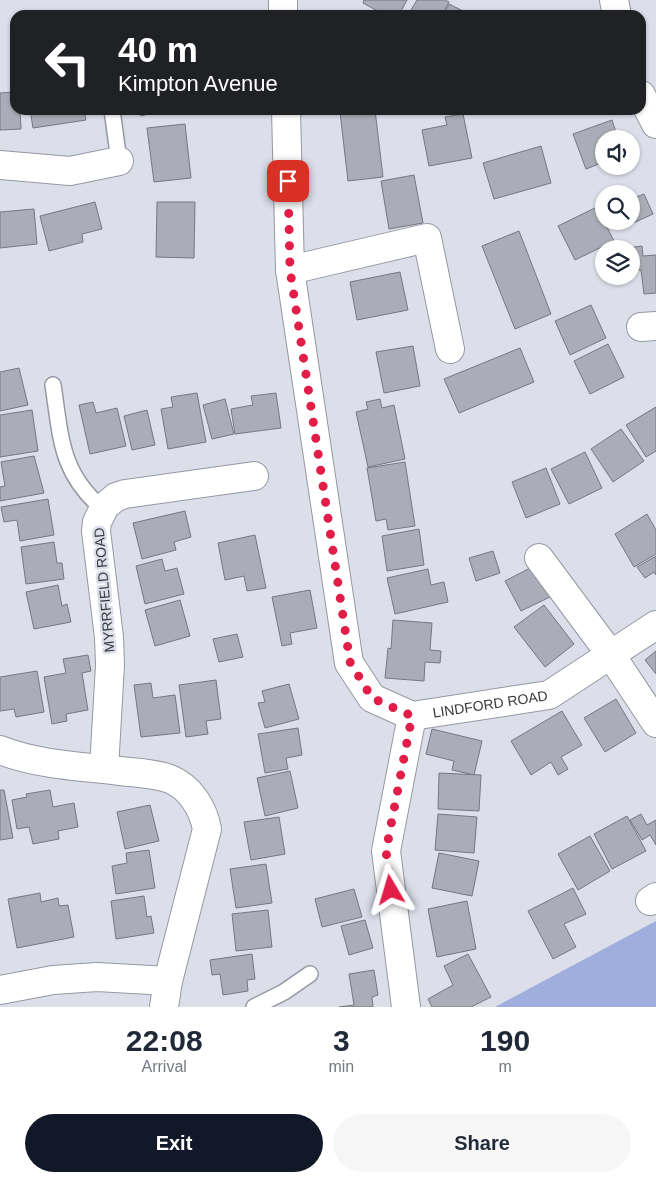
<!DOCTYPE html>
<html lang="en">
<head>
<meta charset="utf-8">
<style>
  :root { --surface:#fff; --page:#f6f6f7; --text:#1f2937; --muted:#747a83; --accent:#111827 }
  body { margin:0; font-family:Helvetica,sans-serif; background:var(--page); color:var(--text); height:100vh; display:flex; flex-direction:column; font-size:19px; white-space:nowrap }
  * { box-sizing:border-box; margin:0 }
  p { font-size:16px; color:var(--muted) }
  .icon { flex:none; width:28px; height:28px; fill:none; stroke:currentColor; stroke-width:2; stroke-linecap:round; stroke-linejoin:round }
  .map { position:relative; height:1007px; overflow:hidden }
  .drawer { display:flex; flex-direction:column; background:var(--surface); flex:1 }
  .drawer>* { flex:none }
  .hud { position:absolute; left:10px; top:10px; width:636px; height:105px; border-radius:15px; box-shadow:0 1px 4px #0004; background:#202124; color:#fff; overflow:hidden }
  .fabs { position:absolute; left:595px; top:130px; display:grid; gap:10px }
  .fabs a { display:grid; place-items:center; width:45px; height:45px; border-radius:50%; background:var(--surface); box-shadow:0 1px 4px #0004; font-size:25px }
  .pin { position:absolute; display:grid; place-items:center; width:42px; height:42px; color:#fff; margin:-21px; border-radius:10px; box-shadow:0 2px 8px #0006 }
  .me { position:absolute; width:55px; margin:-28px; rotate:353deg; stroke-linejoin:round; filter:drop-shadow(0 0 4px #0008) }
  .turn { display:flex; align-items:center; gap:18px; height:105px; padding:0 25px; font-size:22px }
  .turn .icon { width:65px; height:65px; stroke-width:2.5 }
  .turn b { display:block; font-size:35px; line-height:42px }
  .eta { display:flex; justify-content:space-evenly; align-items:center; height:85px; text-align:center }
  .eta b { font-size:30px; font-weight:800; line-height:35px }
  .button { display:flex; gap:10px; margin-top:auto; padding:10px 25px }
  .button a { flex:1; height:58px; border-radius:30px; background:var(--accent); color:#fff; font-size:20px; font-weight:800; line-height:58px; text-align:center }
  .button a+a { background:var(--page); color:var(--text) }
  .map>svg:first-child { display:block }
  .green { fill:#a0aede }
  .building { fill:#aaadb7; stroke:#757881 }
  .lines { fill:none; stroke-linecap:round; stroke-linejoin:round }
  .service-casing { stroke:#9598a2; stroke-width:18 }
  .minor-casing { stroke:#9598a2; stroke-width:30 }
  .service { stroke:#fff; stroke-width:15 }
  .minor { stroke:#fff; stroke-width:28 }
  .route { stroke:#e11d48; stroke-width:9; stroke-dasharray:0 16.2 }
  .labels { text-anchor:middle; stroke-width:5; stroke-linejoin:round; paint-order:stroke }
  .street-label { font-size:14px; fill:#37393d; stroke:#dcdfea }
</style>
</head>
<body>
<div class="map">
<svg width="656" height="1007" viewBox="0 0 656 1007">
  <rect width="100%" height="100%" fill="#dcdfea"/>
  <path class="green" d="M 656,921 L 656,1007 L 495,1007 Z"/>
  <g class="building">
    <path d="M 364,0 L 407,0 L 399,15 L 385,15 L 363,3 Z"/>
    <path d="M 417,0 L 445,0 L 449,2 L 442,15 L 408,15 Z"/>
    <path d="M 449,4 L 471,15 L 444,15 Z"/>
    <path d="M 15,92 L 15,110 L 20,110 L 21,129 L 0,130 L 0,93 Z"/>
    <path d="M 30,110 L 84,110 L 86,120 L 33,128 Z"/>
    <path d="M 139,110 L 163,110 L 141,116 Z"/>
    <path d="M 355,110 L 375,110 L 383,177 L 348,181 L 340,112 Z"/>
    <path d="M 463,114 L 472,158 L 429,166 L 422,130 L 447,125 L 445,117 Z"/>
    <path d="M 612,120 L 618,139 L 604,139 L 604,162 L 586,169 L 573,134 Z"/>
    <path d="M 185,124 L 191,178 L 154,182 L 147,128 Z"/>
    <path d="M 541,146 L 551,183 L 494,199 L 483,163 Z"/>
    <path d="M 414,175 L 423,223 L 389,229 L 381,181 Z"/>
    <path d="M 644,194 L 653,214 L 631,224 L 631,199 Z"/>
    <path d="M 95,202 L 102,229 L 82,234 L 83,242 L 49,251 L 40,216 Z"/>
    <path d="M 157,202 L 195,202 L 194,258 L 156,257 Z"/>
    <path d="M 597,207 L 614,241 L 575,260 L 558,226 Z"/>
    <path d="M 34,209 L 37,244 L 0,248 L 0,212 Z"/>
    <path d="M 519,231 L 551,314 L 515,329 L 482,246 Z"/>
    <path d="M 642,246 L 643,256 L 656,255 L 656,293 L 644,294 L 641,270 L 631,271 L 631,249 L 619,249 Z"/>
    <path d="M 400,272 L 408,310 L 357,320 L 350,282 Z"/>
    <path d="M 591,305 L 606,338 L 570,355 L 555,321 Z"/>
    <path d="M 608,344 L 624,377 L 590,394 L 574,361 Z"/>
    <path d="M 413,346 L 420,386 L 384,393 L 376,352 Z"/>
    <path d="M 520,348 L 534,382 L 459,413 L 444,379 Z"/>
    <path d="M 19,368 L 28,405 L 0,411 L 0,372 Z"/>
    <path d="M 197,393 L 206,442 L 168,449 L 161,409 L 173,407 L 171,397 Z"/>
    <path d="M 276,393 L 281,428 L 235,434 L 231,409 L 253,405 L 251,396 Z"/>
    <path d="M 225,399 L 234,434 L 212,439 L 203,405 Z"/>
    <path d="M 380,399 L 382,408 L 394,405 L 405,459 L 368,467 L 356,412 L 368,409 L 366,402 Z"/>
    <path d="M 93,402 L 96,413 L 117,408 L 126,446 L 90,454 L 79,405 Z"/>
    <path d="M 656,407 L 656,451 L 646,457 L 626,425 Z"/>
    <path d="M 32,410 L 38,451 L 0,457 L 0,415 Z"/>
    <path d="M 147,410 L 155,445 L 132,450 L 124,416 Z"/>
    <path d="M 621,429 L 644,461 L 613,482 L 591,449 Z"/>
    <path d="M 585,452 L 602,488 L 569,504 L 551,469 Z"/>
    <path d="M 34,456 L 44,493 L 0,501 L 0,487 L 5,486 L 1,462 Z"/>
    <path d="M 405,462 L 415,526 L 388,530 L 386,519 L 376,521 L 367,468 Z"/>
    <path d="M 546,468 L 560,504 L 526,518 L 512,482 Z"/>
    <path d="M 48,499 L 54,535 L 20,541 L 17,520 L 4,522 L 1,507 Z"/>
    <path d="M 185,511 L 191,537 L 174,542 L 176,550 L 142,559 L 133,523 Z"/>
    <path d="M 647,514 L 656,530 L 656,554 L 634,567 L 615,534 Z"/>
    <path d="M 419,529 L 424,565 L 387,571 L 382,536 Z"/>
    <path d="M 255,535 L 266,588 L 247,591 L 244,576 L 225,580 L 218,543 Z"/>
    <path d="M 54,542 L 57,563 L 62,563 L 64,579 L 26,584 L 21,547 Z"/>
    <path d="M 493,551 L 500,573 L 476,581 L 469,558 Z"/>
    <path d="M 656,556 L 656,575 L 654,572 L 645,578 L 637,567 Z"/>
    <path d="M 162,559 L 165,571 L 177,568 L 184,594 L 145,604 L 136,566 Z"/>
    <path d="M 536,565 L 552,596 L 521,611 L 505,581 Z"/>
    <path d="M 428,569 L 431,585 L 444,582 L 448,602 L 395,614 L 387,578 Z"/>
    <path d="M 58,585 L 62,606 L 67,604 L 71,622 L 34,629 L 26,592 Z"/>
    <path d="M 310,590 L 317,628 L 290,633 L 292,644 L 282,646 L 272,597 Z"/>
    <path d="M 180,600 L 190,636 L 155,646 L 145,610 Z"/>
    <path d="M 544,605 L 574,644 L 545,667 L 514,627 Z"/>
    <path d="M 393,620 L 432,623 L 430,650 L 441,651 L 440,663 L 425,662 L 424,681 L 385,678 L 388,648 L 391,649 Z"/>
    <path d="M 237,634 L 243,657 L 219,662 L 213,639 Z"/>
    <path d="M 656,651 L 656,674 L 645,660 Z"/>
    <path d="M 88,655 L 91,671 L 82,673 L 88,710 L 66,714 L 67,721 L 52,724 L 44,677 L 66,673 L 63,659 Z"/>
    <path d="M 37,671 L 44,712 L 16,717 L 14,709 L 0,711 L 0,677 Z"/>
    <path d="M 216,680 L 221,719 L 206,721 L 208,734 L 186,737 L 179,685 Z"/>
    <path d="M 151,683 L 153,698 L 175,695 L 180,733 L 141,737 L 134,685 Z"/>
    <path d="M 289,684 L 299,719 L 265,728 L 258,703 L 265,702 L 262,691 Z"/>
    <path d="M 616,699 L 636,733 L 605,752 L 584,718 Z"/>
    <path d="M 562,711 L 582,745 L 561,757 L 568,769 L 558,775 L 551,762 L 531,775 L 511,741 Z"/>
    <path d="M 298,728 L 302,755 L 286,758 L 288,769 L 265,773 L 258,734 Z"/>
    <path d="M 432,729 L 482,741 L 474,775 L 452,770 L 454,761 L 426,754 Z"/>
    <path d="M 290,771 L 298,808 L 265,816 L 257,778 Z"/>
    <path d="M 439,773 L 481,775 L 479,811 L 438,809 Z"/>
    <path d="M 0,790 L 4,790 L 13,838 L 0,840 Z"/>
    <path d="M 50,790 L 53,807 L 74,803 L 78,827 L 58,831 L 59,839 L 33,844 L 29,827 L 17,829 L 12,800 L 27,797 L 26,794 Z"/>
    <path d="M 150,805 L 159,841 L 125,849 L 117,812 Z"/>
    <path d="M 438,814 L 477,817 L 474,853 L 435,850 Z"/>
    <path d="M 641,814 L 647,825 L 656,820 L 656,845 L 650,835 L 642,840 L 630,820 Z"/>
    <path d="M 627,816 L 646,851 L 612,869 L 594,834 Z"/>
    <path d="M 279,817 L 285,854 L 251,860 L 244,822 Z"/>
    <path d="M 590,836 L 610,871 L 578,890 L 558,854 Z"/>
    <path d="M 149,850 L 155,888 L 116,894 L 112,866 L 127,863 L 126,853 Z"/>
    <path d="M 439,853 L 479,861 L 472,896 L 432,888 Z"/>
    <path d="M 266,864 L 272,903 L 236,908 L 230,869 Z"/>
    <path d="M 573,888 L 586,914 L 564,924 L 576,947 L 553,959 L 528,911 Z"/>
    <path d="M 354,889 L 362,917 L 322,927 L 315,899 Z"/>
    <path d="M 40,893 L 41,902 L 58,898 L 59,906 L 68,905 L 74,937 L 17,948 L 8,899 Z"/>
    <path d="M 144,896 L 147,917 L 151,916 L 154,933 L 116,939 L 111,901 Z"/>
    <path d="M 467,901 L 476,949 L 437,957 L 428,909 Z"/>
    <path d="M 268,910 L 272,947 L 236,951 L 232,914 Z"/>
    <path d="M 365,920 L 373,948 L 349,955 L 341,926 Z"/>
    <path d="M 252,954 L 255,979 L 247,980 L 248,991 L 223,995 L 220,974 L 212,975 L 210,960 Z"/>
    <path d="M 468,954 L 491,997 L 471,1007 L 432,1007 L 428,999 L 453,985 L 444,966 Z"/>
    <path d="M 374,970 L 378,995 L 372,997 L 373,1007 L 339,1007 L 354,1005 L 349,974 Z"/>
  </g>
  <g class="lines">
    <g class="service-casing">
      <g id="service">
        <path d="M 112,110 L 119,161"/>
        <path d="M 53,385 C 61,437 60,473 103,509"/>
        <path d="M 254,1007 L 284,992 L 310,974"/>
      </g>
    </g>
    <g class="minor-casing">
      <g id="minor">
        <path d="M 283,0 L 283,15"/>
        <path d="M 614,0 L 617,15"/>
        <path d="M 641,95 L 656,124"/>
        <path d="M 286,110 L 290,270 L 349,663 L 372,698 L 412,716"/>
        <path d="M 0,165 L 70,171 L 119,161"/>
        <path d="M 290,270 L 427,238 L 450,349"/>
        <path d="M 641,327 L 656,326"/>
        <path d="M 539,558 L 611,655 L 656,723"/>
        <path id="s1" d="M 412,716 L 549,695 L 656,625"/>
        <path d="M 0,750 C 39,765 79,766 120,771 C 136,773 154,773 170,779 C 190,787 203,808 207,829 L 168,981 L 97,977 L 53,980 L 0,990"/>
        <path d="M 104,769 L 110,665 L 109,637 L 96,531 L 97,522 L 105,506 L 116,497 L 125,494 L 254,476"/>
        <path d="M 650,901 L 656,897"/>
        <path d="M 164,1007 L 168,981"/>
        <path d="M 406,1007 L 386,851 L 412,716"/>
      </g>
    </g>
    <use href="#service" class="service"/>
    <use href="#minor" class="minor"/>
  </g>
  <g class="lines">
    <path class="route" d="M 288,181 L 290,270 L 350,662 L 372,698 L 412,716 L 386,851 L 391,890"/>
  </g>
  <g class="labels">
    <g class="street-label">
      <text transform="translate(104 590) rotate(-95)" y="5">MYRRFIELD ROAD</text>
      <text dy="5" stroke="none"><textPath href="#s1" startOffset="79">LINDFORD ROAD</textPath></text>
    </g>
  </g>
</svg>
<div class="fabs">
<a><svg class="icon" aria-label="sound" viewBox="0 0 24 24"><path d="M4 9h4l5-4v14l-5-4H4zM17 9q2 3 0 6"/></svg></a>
<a><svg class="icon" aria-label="search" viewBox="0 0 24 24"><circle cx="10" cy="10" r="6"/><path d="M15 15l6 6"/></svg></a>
<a><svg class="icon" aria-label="layers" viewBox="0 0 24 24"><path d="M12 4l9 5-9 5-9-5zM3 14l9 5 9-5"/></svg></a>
</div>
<div class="pin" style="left:288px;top:181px;background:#d93025"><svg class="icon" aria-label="arrive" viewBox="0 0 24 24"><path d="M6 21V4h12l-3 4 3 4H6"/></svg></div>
<svg class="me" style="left:391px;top:890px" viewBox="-20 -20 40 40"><path d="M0-17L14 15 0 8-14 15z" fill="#e11d48" stroke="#fff" stroke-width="4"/></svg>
<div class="hud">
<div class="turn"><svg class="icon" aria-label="left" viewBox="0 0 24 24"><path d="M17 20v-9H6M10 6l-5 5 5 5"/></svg><div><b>40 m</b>Kimpton Avenue</div></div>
</div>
</div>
<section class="drawer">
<div class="eta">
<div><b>22:08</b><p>Arrival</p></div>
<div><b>3</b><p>min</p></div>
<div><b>190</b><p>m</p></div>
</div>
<div class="button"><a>Exit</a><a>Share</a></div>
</section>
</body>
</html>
